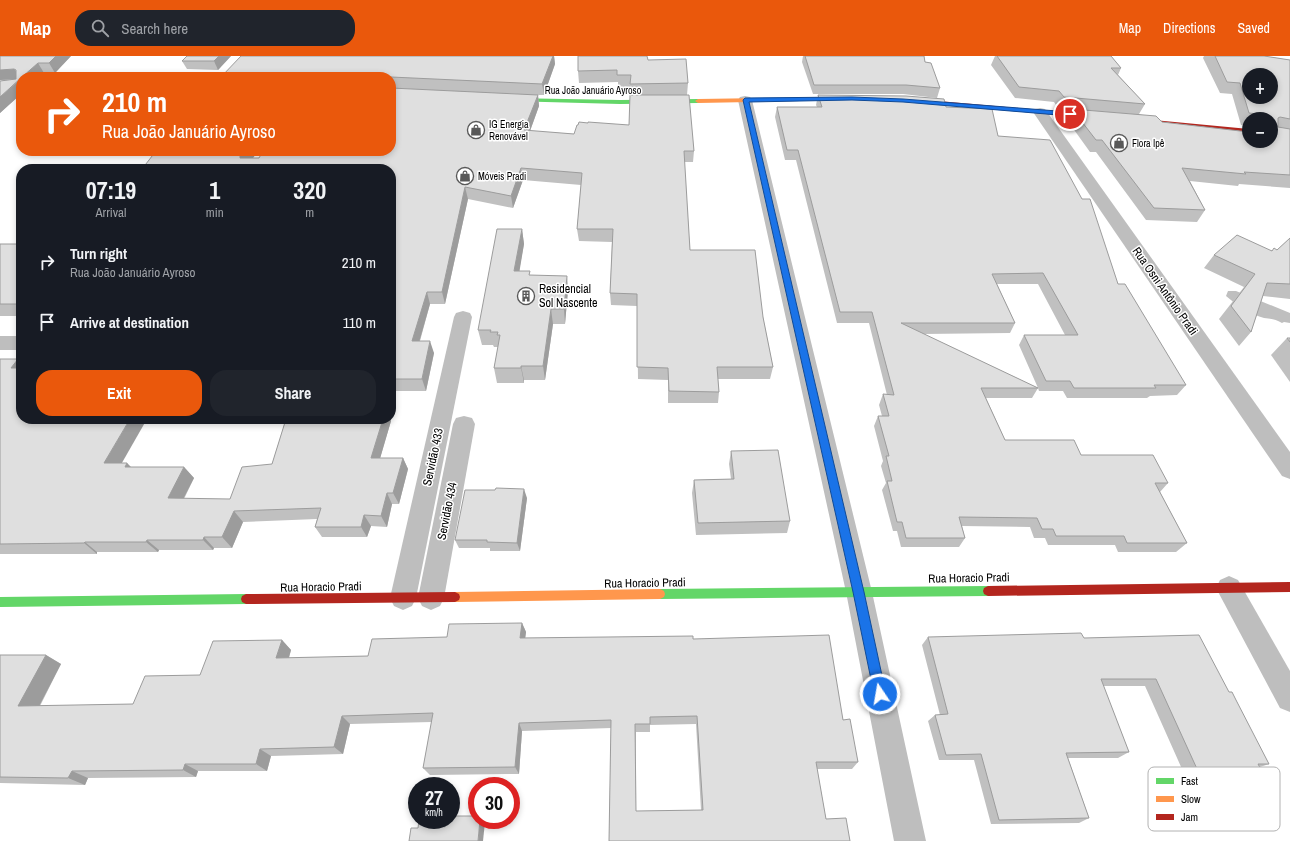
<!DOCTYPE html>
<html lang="en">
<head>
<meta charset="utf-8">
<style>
  :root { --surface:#171b24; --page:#20242c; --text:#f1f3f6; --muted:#9ea1a6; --accent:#ea580c }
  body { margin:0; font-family:"Archivo Narrow",sans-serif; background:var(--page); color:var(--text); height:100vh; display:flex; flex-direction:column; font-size:15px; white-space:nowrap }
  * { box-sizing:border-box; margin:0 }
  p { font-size:13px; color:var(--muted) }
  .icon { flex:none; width:22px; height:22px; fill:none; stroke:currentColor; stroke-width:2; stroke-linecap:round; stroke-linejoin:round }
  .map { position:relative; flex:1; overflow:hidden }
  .panel { position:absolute; left:16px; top:108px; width:380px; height:260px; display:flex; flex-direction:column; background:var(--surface); border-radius:16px; box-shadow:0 2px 6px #0003 }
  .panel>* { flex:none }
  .top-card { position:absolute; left:16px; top:16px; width:380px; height:84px; border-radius:16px; box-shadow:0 2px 6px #0003; background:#ea580c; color:#fff; overflow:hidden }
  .buttons { position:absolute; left:1242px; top:12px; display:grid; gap:8px }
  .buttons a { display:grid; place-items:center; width:36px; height:36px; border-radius:50%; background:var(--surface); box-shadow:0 2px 6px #0003; font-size:20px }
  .speed { position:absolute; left:408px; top:721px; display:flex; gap:8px; font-size:20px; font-weight:700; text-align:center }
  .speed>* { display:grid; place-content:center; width:52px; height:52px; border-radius:50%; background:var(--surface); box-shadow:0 2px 6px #0003; line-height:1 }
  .speed small { font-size:10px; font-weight:400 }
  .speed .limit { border:6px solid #d22; background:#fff; color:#111 }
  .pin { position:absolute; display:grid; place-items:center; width:34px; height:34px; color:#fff; margin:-17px; border:2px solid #fff; border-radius:50%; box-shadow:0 1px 4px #0007 }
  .me { position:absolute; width:44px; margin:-22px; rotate:348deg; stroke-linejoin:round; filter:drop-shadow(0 0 3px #0008) }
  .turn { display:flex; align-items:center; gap:14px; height:84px; padding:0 20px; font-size:18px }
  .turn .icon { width:52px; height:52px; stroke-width:2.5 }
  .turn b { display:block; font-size:28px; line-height:34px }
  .eta { display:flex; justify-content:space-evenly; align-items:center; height:68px; text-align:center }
  .eta b { font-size:24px; font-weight:700; line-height:28px }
  .action { display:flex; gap:8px; margin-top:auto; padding:8px 20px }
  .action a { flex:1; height:46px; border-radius:16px; background:var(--accent); color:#fff; font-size:16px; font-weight:700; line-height:46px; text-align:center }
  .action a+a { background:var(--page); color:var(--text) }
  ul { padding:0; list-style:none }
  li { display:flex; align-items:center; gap:12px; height:60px; padding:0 20px }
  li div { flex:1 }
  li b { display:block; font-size:15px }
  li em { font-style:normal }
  header { display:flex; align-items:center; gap:24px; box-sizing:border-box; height:56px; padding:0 20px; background:var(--accent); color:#fff }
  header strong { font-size:19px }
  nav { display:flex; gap:22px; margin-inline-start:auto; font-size:14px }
  .search { width:280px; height:36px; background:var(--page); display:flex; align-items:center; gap:10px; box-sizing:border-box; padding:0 14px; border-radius:16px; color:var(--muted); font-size:15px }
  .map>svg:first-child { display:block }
  .water { fill:#bfbfbf }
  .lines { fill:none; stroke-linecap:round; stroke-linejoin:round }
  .street { fill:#bebebe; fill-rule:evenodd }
  .fast { fill:#63d668; fill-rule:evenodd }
  .slow { fill:#ff974d; fill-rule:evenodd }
  .jam { fill:#b3261e; fill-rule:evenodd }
  .wall { fill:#c0c0c0; fill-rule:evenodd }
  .shaded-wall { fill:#9c9c9c }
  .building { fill:#dfdfdf; stroke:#9c9c9c; fill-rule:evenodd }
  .route { fill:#1a73e8; stroke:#114b97 }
  .labels { text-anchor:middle; stroke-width:3; stroke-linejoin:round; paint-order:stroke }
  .far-street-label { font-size:10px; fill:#000; stroke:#fff }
  .far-poi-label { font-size:10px; fill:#000; stroke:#fff; text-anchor:start }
  .poi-label { font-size:12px; fill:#000; stroke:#fff; text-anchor:start }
  .street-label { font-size:12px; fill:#000; stroke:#fff }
  .key { fill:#fff; stroke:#b2b2b2; stroke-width:1 }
  .key-label { font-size:11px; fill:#000 }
</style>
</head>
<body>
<header>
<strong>Map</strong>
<div class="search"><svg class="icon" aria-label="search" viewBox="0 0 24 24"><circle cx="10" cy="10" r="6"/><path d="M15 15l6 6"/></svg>Search here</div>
<nav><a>Map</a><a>Directions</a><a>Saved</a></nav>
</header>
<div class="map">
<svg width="1290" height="785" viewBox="0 0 1290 785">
  <rect width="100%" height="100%" fill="#fff"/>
  <path class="water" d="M 1228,235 L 1236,235 L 1290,257 L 1290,267 L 1284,266 L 1282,267 C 1275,263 1271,263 1264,262 C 1252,259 1235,248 1226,240 Z"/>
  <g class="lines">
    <g class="street">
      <path d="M 745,40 L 750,41 L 752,44 L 872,536 L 926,785 L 894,785 L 846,536 L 738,44 L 740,41 Z"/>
      <path d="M 1040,52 L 1045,53 L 1290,396 L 1290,423 L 1282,420 L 1033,56 L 1035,53 Z"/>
      <path d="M 463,255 L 470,257 L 472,261 L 416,542 L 412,550 L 403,554 L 394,550 L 390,542 L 454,261 L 456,257 Z"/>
      <rect x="0" y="280" width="21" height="14"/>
      <path d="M 464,360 L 472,362 L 475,368 L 444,542 L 440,550 L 431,554 L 422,550 L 418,542 L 453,368 L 456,362 Z"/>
      <path d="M 1229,520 L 1238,524 L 1290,615 L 1290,656 L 1280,652 L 1216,532 L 1220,524 Z"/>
    </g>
    <g class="fast">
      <path d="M 510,42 L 620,44 L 698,43 L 701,45 L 698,47 L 620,48 L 508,45 L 508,43 Z"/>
      <path d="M 988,530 L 992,532 L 993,535 L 992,538 L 988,540 L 660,543 L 656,541 L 655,538 L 656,535 L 660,533 Z"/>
      <path d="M 246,538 L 250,540 L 251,543 L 250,546 L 246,548 L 0,551 L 0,541 Z"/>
    </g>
    <g class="slow">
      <path d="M 848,41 L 851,43 L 850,44 L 698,47 L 695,45 L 698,43 Z"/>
      <path d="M 660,533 L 664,535 L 665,538 L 664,541 L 660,543 L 455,546 L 451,544 L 450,541 L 451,538 L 455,536 Z"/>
    </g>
    <g class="jam">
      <path d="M 916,43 L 1099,59 L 1102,61 L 1099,63 L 914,46 L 913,45 Z"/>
      <path d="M 1143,63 L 1249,73 L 1249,77 L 1141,66 L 1140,65 Z"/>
      <path d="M 1290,526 L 1290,536 L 988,540 L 984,538 L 983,535 L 984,532 L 988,530 Z"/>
      <path d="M 455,536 L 459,538 L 460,541 L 459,544 L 455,546 L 246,548 L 242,546 L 241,543 L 242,540 L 246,538 Z"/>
    </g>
  </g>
  <g class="wall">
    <path d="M 0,0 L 71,0 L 55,17 L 44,17 L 39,21 L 21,21 L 21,38 L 0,57 L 0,25 L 16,23 L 0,24 Z"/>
    <path d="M 187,0 L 231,0 L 218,14 L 187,13 L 182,5 Z"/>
    <path d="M 241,0 L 554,0 L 555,8 L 544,39 L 538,39 L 539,50 L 530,75 L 574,78 L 629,69 L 631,39 L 630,31 L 618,31 L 618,26 L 579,27 L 578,15 L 648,4 L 688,27 L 687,39 L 694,95 L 693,106 L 684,106 L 690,194 L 763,261 L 773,311 L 770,323 L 718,323 L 719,336 L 718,347 L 668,347 L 668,324 L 638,323 L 637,250 L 611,249 L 610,237 L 612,186 L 579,185 L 577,173 L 581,129 L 523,124 L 513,152 L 468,143 L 445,248 L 430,248 L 420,285 L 434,297 L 426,335 L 391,335 L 391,113 L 156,95 L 258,95 L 253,102 L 391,95 L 391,21 Z"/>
    <path d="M 803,0 L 924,0 L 925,6 L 940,32 L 937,42 L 903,38 L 813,38 L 802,6 Z"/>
    <path d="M 995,0 L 1111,0 L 1121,12 L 1118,19 L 1145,48 L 1139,58 L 1162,66 L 1248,76 L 1249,73 L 1249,85 L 1271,63 L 1249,63 L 1249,70 L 1241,69 L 1232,38 L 1220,37 L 1203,2 L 1204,0 L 1264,0 L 1290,4 L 1290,132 L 1239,128 L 1238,130 L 1190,125 L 1205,154 L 1197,166 L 1146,164 L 1096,96 L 1090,96 L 1067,64 L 1072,54 L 1058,52 L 1054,46 L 1015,42 L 991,9 Z"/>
    <path d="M 818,39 L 946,51 L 998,80 L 1118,228 L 1186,329 L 1177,339 L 1150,340 L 1147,342 L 1067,342 L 1063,335 L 1039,335 L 1038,332 L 1032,342 L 986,342 L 1005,384 L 1081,399 L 1168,427 L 1160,436 L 1187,487 L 1176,496 L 1118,496 L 1115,489 L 1048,489 L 1045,482 L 1034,482 L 1030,471 L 962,470 L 965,482 L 959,491 L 901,491 L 897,475 L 893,475 L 882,434 L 886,427 L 881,410 L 883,405 L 874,370 L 878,360 L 882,360 L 879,349 L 883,338 L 887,339 L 869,267 L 837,267 L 796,104 L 785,104 L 775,61 L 777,51 L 817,51 L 816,49 ZM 997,228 L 1038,228 L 1065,279 L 1024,279 L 1019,289 L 1038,332 L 923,278 L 1010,277 L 1015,267 Z"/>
    <path d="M 522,173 L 524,188 L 519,215 L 568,234 L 565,268 L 553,268 L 545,324 L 524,324 L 524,327 L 497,327 L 494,312 L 498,291 L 494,291 L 493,289 L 482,289 L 478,274 Z"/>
    <path d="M 1290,182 L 1290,243 L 1263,240 L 1251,276 L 1239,290 L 1219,263 L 1244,231 L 1204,212 L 1214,199 L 1277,194 Z"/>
    <rect x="0" y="188" width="21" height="72"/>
    <path d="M 1287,282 L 1290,282 L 1290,326 L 1271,299 Z"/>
    <path d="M 0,303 L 18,303 L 21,306 L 21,363 L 122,407 L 127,407 L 131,411 L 184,411 L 194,422 L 184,443 L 230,443 L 272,408 L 286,363 L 390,363 L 391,365 L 380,402 L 403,402 L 408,413 L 399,448 L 392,448 L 387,471 L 371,470 L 367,481 L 322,481 L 315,471 L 317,463 L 243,466 L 232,492 L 214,492 L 213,494 L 159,494 L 158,496 L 97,496 L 97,498 L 0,498 Z"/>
    <path d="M 731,395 L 790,465 L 787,477 L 696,479 L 692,437 L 694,424 L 731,423 L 729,408 Z"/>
    <path d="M 527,442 L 520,495 L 490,495 L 490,492 L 459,492 L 455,484 Z"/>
    <path d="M 522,567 L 526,576 L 525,582 L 693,583 L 843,664 L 858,706 L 852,713 L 817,713 L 826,763 L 609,785 L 611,672 L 522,675 L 519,718 L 430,719 L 423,712 L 432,666 L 350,668 L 343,698 L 271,700 L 267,715 L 198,715 L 196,721 L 88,722 L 85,729 L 0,727 L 0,599 L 46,599 L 61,608 L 40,650 L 133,648 L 282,584 L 291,594 L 289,602 L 368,600 L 447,581 ZM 696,668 L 701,754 L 636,755 L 636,676 L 650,676 L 650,669 Z"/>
    <path d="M 928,581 L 1084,582 L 1229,636 L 1269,708 L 1260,711 L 1268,726 L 1254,732 L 1190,731 L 1145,630 L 1103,630 L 1129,696 L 1118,702 L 1068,702 L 1089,762 L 1079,767 L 991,768 L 974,704 L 939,704 L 928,665 L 935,659 L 940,659 L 922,589 Z"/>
  </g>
  <g class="shaded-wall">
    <path d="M 56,0 L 71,0 L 55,17 L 49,7 Z"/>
    <path d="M 219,0 L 231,0 L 218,14 L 214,5 Z"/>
    <path d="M 553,0 L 554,0 L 555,8 L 544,39 L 542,28 Z"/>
    <path d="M 38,7 L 44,17 L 39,21 L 22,21 Z"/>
    <path d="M 14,13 L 21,22 L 21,38 L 0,57 L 0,41 L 21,23 L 0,24 L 0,14 Z"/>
    <path d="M 538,39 L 539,50 L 526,86 L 524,74 Z"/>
    <path d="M 244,95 L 258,95 L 246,112 L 240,102 L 240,100 Z"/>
    <path d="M 521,112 L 523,124 L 513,152 L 511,140 Z"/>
    <path d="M 465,131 L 468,143 L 445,248 L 442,236 Z"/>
    <path d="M 522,173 L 524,188 L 517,230 L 514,215 Z"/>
    <path d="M 567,220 L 568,234 L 565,268 L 564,253 Z"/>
    <path d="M 427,236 L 430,248 L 416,297 L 412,285 Z"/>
    <path d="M 551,253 L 553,268 L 545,324 L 543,310 Z"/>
    <path d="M 430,285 L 434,297 L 426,335 L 422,323 Z"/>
    <path d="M 18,303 L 21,306 L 21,322 L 11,312 Z"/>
    <path d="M 521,310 L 524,324 L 524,327 L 521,312 Z"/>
    <path d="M 130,363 L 147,363 L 115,419 L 104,407 Z"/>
    <path d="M 383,363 L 390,363 L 391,365 L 377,413 L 371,402 Z"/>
    <path d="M 403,402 L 408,413 L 399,448 L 393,437 Z"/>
    <path d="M 127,407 L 138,419 L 125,411 Z"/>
    <path d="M 184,411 L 194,422 L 178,453 L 168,442 Z"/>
    <path d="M 524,433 L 527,442 L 520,495 L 517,487 Z"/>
    <path d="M 387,437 L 392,448 L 387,471 L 381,460 Z"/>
    <path d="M 234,455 L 243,466 L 232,492 L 222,481 Z"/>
    <path d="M 364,459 L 371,470 L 367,481 L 361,471 Z"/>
    <path d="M 204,481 L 214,492 L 213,494 L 203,484 Z"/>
    <path d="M 147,484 L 159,494 L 158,496 L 146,486 Z"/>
    <path d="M 85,486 L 97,496 L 97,498 L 84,487 Z"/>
    <path d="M 522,567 L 526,576 L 524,592 L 520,582 Z"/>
    <path d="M 282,584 L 291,594 L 286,611 L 276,602 Z"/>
    <path d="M 46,599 L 61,608 L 35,658 L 18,650 Z"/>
    <path d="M 342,660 L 350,668 L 343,698 L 334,691 Z"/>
    <path d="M 519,667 L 522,675 L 519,718 L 515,711 Z"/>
    <path d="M 260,693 L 271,700 L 267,715 L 256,708 Z"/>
    <path d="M 185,708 L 198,715 L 196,721 L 183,714 Z"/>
    <path d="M 72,715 L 88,722 L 85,729 L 68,722 Z"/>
    <path d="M 480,764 L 484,764 L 485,766 L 483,785 L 478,785 Z"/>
  </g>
  <g class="building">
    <path d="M 0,0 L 56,0 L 49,7 L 38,7 L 22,21 L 21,21 L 21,22 L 0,41 L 0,25 L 16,23 L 16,14 L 14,13 L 0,14 Z"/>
    <path d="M 187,0 L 219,0 L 214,5 L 182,5 Z"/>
    <path d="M 241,0 L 553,0 L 542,28 L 391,21 L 221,21 Z"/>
    <path d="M 578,0 L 647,0 L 648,4 L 686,3 L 688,27 L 630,28 L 631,19 L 617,19 L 617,14 L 578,15 Z"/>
    <path d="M 805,0 L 924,0 L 925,6 L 931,7 L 940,32 L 906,29 L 814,29 Z"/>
    <path d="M 997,0 L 1111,0 L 1121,12 L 1111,12 L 1145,48 L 1064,41 L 1059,35 L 1019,31 Z"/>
    <path d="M 1215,0 L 1264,0 L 1290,4 L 1290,63 L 1280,61 L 1278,62 L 1278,71 L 1290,73 L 1290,119 L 1244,116 L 1246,118 L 1182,112 L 1205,154 L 1154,152 L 1102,84 L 1096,84 L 1072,53 L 1156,60 L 1162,66 L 1249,76 L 1249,85 L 1271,85 L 1271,63 L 1258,63 L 1258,58 L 1249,57 L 1240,27 L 1227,26 ZM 1249,19 L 1271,19 L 1271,41 L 1249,41 Z"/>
    <path d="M 391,32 L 538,39 L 524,74 L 574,78 L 577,69 L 578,69 L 579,66 L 588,67 L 588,66 L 629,69 L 630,39 L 689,39 L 694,95 L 684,95 L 690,194 L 755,194 L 763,261 L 773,311 L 717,311 L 719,336 L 669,335 L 668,312 L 637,311 L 637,238 L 610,237 L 613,173 L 577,173 L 582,117 L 521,112 L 511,140 L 465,131 L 442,236 L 427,236 L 412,285 L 430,285 L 422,323 L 391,323 L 391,113 L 142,113 L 156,95 L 244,95 L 240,100 L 240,102 L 259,102 L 263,95 L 391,95 Z"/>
    <path d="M 818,39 L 906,40 L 944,43 L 946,51 L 992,53 L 998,80 L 1050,84 L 1082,143 L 1090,143 L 1118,228 L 1125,228 L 1186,329 L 1154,329 L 1156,332 L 1074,332 L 1070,325 L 1046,325 L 1024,279 L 1078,279 L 1043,217 L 992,218 L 1015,267 L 901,267 L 1038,332 L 981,332 L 1005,384 L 1074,384 L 1081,399 L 1153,399 L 1168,427 L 1155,427 L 1187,487 L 1127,487 L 1124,480 L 1056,480 L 1053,473 L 1042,473 L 1037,462 L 959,461 L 965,482 L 906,482 L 902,466 L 897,466 L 887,425 L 892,425 L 886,400 L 889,400 L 878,360 L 889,360 L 883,338 L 894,339 L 872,256 L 840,256 L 798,94 L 787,94 L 777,51 L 822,51 Z"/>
    <path d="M 497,173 L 522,173 L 514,215 L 530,215 L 529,219 L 567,220 L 564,253 L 551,253 L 543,310 L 521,310 L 521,312 L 494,312 L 500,279 L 497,279 L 498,276 L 490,276 L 491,274 L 478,274 Z"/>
    <path d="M 1237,179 L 1272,195 L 1274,192 L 1277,194 L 1290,182 L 1290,228 L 1267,227 L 1251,276 L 1231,250 L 1255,218 L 1214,199 Z"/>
    <rect x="0" y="188" width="21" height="60"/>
    <path d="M 1287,282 L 1290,282 L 1290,286 Z"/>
    <path d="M 0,303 L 18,303 L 11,312 L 21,312 L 21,363 L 130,363 L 104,407 L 127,407 L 125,411 L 184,411 L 168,442 L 230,443 L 242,411 L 272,408 L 286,363 L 383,363 L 371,402 L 403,402 L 393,437 L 387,437 L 381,460 L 364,459 L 361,471 L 315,471 L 321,452 L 234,455 L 222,481 L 204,481 L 203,484 L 147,484 L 146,486 L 85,486 L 84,487 L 0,488 Z"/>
    <path d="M 778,394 L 790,465 L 698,467 L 694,424 L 734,423 L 731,395 Z"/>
    <path d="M 496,432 L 524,433 L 517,487 L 487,486 L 487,484 L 455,484 L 465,434 L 495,434 Z"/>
    <path d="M 522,567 L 520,582 L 693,580 L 693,583 L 829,579 L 843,664 L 850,663 L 858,706 L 816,706 L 826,763 L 846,762 L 850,785 L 609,785 L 611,664 L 519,667 L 515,711 L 423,712 L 433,657 L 342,660 L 334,691 L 260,693 L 256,708 L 185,708 L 183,714 L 72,715 L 68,722 L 0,721 L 0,599 L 46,599 L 18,650 L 133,648 L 145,620 L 200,619 L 213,585 L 282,584 L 276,602 L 368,600 L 372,583 L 447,581 L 449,568 ZM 697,660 L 703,754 L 636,755 L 635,668 L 650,668 L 650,661 Z"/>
    <path d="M 1081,577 L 1084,582 L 1199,579 L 1229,636 L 1232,636 L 1236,644 L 1269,708 L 1258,708 L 1268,726 L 1203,726 L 1156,623 L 1101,623 L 1129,696 L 1066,697 L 1089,762 L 999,764 L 981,698 L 946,699 L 935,659 L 948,658 L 928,581 Z"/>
    <path d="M 451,760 L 477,760 L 477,764 L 480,764 L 478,785 L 409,785 L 411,772 L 418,772 L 419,764 L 431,764 L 445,771 L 446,764 L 451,764 Z"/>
  </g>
  <path class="route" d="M 852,41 L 903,43 L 1070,56 L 1073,58 L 1070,60 L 903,46 L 852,44 L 749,46 L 864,536 L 886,638 L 884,642 L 880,644 L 876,642 L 874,638 L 853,536 L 743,44 L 745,42 Z"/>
  <defs>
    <g id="shop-ring" transform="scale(0.9)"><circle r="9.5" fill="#fff" stroke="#595959" stroke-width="1.5"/><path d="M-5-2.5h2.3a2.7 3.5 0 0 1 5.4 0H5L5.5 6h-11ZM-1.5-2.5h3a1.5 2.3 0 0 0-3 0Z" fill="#595959"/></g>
    <g id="building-ring" transform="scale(0.9)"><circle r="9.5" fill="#fff" stroke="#595959" stroke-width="1.5"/><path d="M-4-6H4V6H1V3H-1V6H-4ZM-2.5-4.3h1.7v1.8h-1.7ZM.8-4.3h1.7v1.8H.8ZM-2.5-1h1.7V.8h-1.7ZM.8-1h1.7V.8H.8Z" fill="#595959"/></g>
  </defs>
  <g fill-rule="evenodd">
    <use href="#shop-ring" x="476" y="74"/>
    <use href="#shop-ring" x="1119" y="87"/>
    <use href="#shop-ring" x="465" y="120"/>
    <use href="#building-ring" x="526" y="240"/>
  </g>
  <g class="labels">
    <g class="far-street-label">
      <text x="593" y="38">Rua João Januário Ayroso</text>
    </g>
    <g class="far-poi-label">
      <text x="489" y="72">IG Energia<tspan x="489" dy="12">Renovável</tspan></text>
      <text x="1132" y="91">Flora Ipê</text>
      <text x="478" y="124">Móveis Pradi</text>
    </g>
    <g class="poi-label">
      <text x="539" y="237">Residencial<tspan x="539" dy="14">Sol Nascente</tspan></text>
    </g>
    <g class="street-label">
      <text transform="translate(1165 235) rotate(55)" y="4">Rua Osni Antônio Pradi</text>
      <text transform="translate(433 401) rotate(-78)" y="4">Servidão 433</text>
      <text transform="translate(447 455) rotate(-79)" y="4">Servidão 434</text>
      <text transform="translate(969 522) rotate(-1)" y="4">Rua Horacio Pradi</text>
      <text transform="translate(645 527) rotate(-1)" y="4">Rua Horacio Pradi</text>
      <text transform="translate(321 531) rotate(-1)" y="4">Rua Horacio Pradi</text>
    </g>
  </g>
  <rect x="1148" y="711" width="132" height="64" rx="6" class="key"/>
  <rect x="1156" y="722" width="18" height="6" fill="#63d668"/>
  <rect x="1156" y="740" width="18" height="6" fill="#ff974d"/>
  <rect x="1156" y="758" width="18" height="6" fill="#b3261e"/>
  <g class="key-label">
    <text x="1181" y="729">Fast</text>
    <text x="1181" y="747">Slow</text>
    <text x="1181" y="765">Jam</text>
  </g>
</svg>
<div class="buttons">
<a>+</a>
<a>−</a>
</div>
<div class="speed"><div>27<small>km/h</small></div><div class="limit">30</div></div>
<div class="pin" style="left:1070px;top:58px;background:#d93025"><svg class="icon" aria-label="arrive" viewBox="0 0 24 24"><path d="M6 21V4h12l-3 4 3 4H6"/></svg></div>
<svg class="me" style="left:880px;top:638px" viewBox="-20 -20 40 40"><circle r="17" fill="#1a73e8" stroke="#fff" stroke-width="3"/><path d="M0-11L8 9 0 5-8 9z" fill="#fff"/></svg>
<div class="top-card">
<div class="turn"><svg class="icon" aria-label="right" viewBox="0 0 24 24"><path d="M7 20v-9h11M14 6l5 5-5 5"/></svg><div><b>210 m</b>Rua João Januário Ayroso</div></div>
</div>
<section class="panel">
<div class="eta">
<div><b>07:19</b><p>Arrival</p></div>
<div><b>1</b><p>min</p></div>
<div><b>320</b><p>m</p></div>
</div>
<ul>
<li><svg class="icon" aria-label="right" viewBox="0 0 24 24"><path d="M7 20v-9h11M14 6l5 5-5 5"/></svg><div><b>Turn right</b><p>Rua João Januário Ayroso</p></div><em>210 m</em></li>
<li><svg class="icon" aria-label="arrive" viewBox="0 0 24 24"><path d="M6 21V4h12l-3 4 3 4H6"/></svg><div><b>Arrive at destination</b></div><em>110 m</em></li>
</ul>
<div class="action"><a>Exit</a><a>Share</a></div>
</section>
</div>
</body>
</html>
